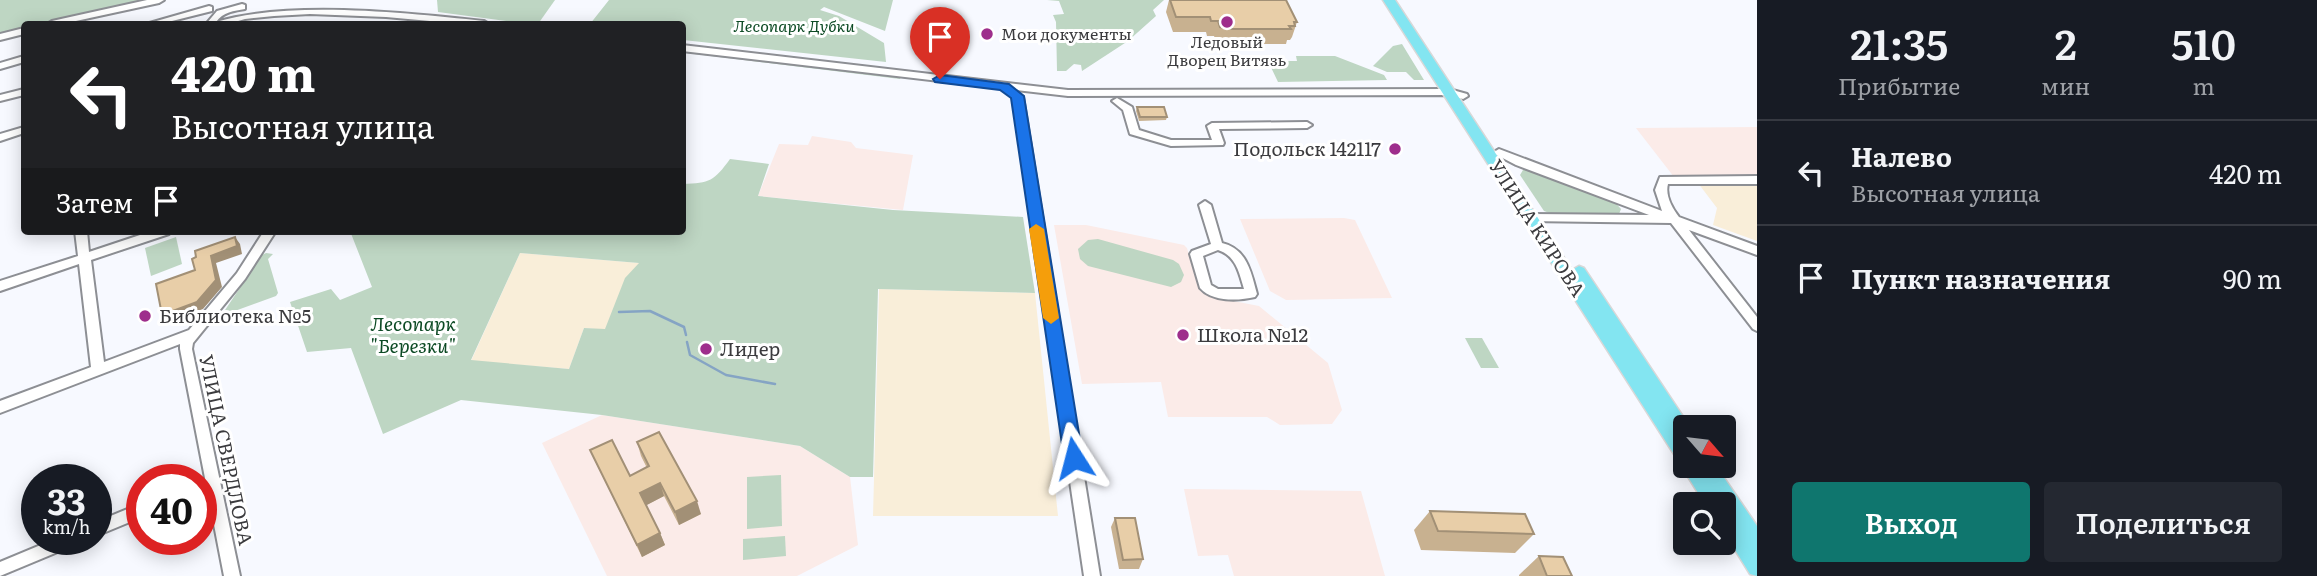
<!DOCTYPE html>
<html lang="ru">
<head>
<meta charset="utf-8">
<style>
  :root { --surface:#171b24; --page:#242831; --text:#f1f3f6; --muted:#9ea1a6; --line:#363941; --accent:#0f766e }
  body { margin:0; font-family:Literata,serif; background:var(--page); color:var(--text); height:100vh; display:flex; flex-direction:column; font-size:26px; white-space:nowrap }
  * { box-sizing:border-box; margin:0 }
  p { font-size:23px; color:var(--muted) }
  .icon { flex:none; width:38px; height:38px; fill:none; stroke:currentColor; stroke-width:2; stroke-linecap:round; stroke-linejoin:round }
  .map { position:relative; flex:1; overflow:hidden }
  .panel { display:flex; flex-direction:column; background:var(--surface); width:560px }
  .panel>* { flex:none }
  .banner { position:absolute; left:21px; top:21px; width:665px; height:214px; border-radius:7px; box-shadow:0 4px 18px #0003; background:#202124; color:#fff; overflow:hidden }
  .needle { width:46px; rotate:118deg }
  .fabs { position:absolute; left:1673px; top:415px; display:grid; gap:14px }
  .fabs a { display:grid; place-items:center; width:63px; height:63px; border-radius:7px; background:var(--surface); box-shadow:0 4px 18px #0003; font-size:35px }
  .speed { position:absolute; left:21px; top:464px; display:flex; gap:14px; font-size:35px; font-weight:700; text-align:center }
  .speed>* { display:grid; place-content:center; width:91px; height:91px; border-radius:50%; background:var(--surface); box-shadow:0 4px 18px #0003; line-height:1 }
  .speed small { font-size:18px; font-weight:400 }
  .speed .limit { border:10px solid #d22; background:#fff; color:#111 }
  .pin { position:absolute; display:grid; place-items:center; width:60px; height:60px; color:#fff; margin:-72px -30px; border-radius:50% 50% 50% 0; rotate:-45deg; box-shadow:0 0 7px #0007 }
  .pin .icon { rotate:45deg }
  .me { position:absolute; width:77px; margin:-38px; rotate:351deg; stroke-linejoin:round; filter:drop-shadow(0 0 5px #0008) }
  .turn { display:flex; align-items:center; gap:24px; height:147px; padding:0 35px; font-size:32px }
  .turn .icon { width:91px; height:91px; stroke-width:2.5 }
  .turn b { display:block; font-size:49px; line-height:60px }
  .then { display:flex; align-items:center; height:66px; padding:0 35px; background:#0003; gap:14px; font-size:26px }
  .eta { display:flex; justify-content:space-evenly; align-items:center; height:119px; text-align:center }
  .eta b { font-size:42px; font-weight:600; line-height:49px }
  .button { display:flex; gap:14px; margin-top:auto; padding:14px 35px }
  .button a { flex:1; height:80px; border-radius:7px; background:var(--accent); color:#fff; font-size:28px; font-weight:600; line-height:80px; text-align:center }
  .button a+a { background:var(--page); color:var(--text) }
  ul { padding:0; list-style:none }
  li { display:flex; align-items:center; gap:21px; height:105px; padding:0 35px; border-top:2px solid var(--line) }
  li div { flex:1 }
  li b { display:block; font-size:26px }
  li em { font-style:normal }
  main { display:flex; flex:1; min-height:0 }
  .map>svg:first-child { display:block }
  .industrial { fill:#f9eed9 }
  .education { fill:#fbebe8 }
  .green { fill:#bed6c3; fill-rule:evenodd }
  .lines { fill:none; stroke-linecap:round; stroke-linejoin:round }
  .stream { stroke:#85a4c4; stroke-width:2.5 }
  .minor-casing { stroke:#8d8f94; stroke-width:4 }
  .major-casing { stroke:#d8d8d8; stroke-width:3 }
  .minor { fill:#fff; fill-rule:evenodd }
  .major { fill:#83e5f1; fill-rule:evenodd }
  .wall { fill:#c8b190 }
  .shaded-wall { fill:#a29076 }
  .building { fill:#e8cea8; stroke:#a29076; stroke-width:2 }
  .route { fill:#1a73e8; stroke:#114b97; stroke-width:2 }
  .slow { fill:#f59e0b }
  .poi-dot { fill:#9e2e8c; stroke:#fff; stroke-width:2.5 }
  .labels { text-anchor:middle; stroke-width:6; stroke-linejoin:round; paint-order:stroke }
  .far-park-label { font-size:16px; font-style:italic; fill:#0c4a24; stroke:#fff }
  .far-poi-label { font-size:16px; fill:#3b3b3e; stroke:#fff; text-anchor:start }
  .poi-label { font-size:19px; fill:#3b3b3e; stroke:#fff; text-anchor:start }
  .street-label { font-size:19px; fill:#3b3b3e; stroke:#fff }
  .park-label { font-size:19px; font-style:italic; fill:#0c4a24; stroke:#fff }
</style>
</head>
<body>
<main>
<div class="map">
<svg width="1757" height="576" viewBox="0 0 1757 576">
  <rect width="100%" height="100%" fill="#f7f9ff"/>
  <g class="industrial">
    <path d="M 1698,183 L 1757,183 L 1757,241 L 1713,225 L 1717,208 Z"/>
    <path d="M 520,253 L 639,263 L 605,330 L 584,328 L 569,369 L 471,361 Z"/>
    <path d="M 879,289 L 1035,293 L 1058,516 L 873,516 Z"/>
  </g>
  <g class="education">
    <path d="M 1757,127 L 1757,177 L 1674,177 L 1636,128 Z"/>
    <path d="M 812,136 L 851,142 L 856,148 L 913,155 L 903,210 L 758,196 L 779,144 L 808,145 Z"/>
    <path d="M 1344,218 L 1355,220 L 1392,298 L 1286,300 L 1270,291 L 1240,219 Z"/>
    <path d="M 1054,225 L 1086,225 L 1184,245 L 1187,248 L 1199,288 L 1218,298 L 1259,306 L 1328,363 L 1342,410 L 1332,424 L 1280,425 L 1267,417 L 1168,417 L 1161,382 L 1082,384 Z"/>
    <path d="M 602,415 L 800,446 L 850,477 L 858,545 L 797,576 L 607,576 L 542,443 Z"/>
    <path d="M 1184,489 L 1361,491 L 1385,576 L 1234,576 L 1228,555 L 1198,556 Z"/>
  </g>
  <g class="green">
    <path d="M 0,0 L 152,0 L 41,24 L 24,24 L 24,28 L 0,34 Z"/>
    <path d="M 437,0 L 555,0 L 538,24 L 530,24 L 438,12 Z"/>
    <path d="M 609,0 L 893,0 L 885,31 L 824,7 L 820,10 L 839,16 L 884,43 L 886,62 L 683,40 L 682,24 L 590,24 Z"/>
    <path d="M 1047,0 L 1164,0 L 1153,10 L 1156,16 L 1128,41 L 1082,71 L 1081,65 L 1074,64 L 1066,71 L 1057,71 L 1056,22 L 1053,15 L 1064,14 L 1059,1 Z"/>
    <path d="M 1402,44 L 1424,80 L 1414,80 L 1406,72 L 1387,72 L 1373,66 L 1393,46 Z"/>
    <path d="M 687,51 L 901,77 L 900,79 L 686,53 Z"/>
    <path d="M 1296,56 L 1335,56 L 1384,75 L 1387,80 L 1278,82 L 1268,61 L 1297,61 Z"/>
    <path d="M 730,159 L 769,164 L 758,196 L 893,210 L 1023,217 L 1035,293 L 878,289 L 873,477 L 850,477 L 800,446 L 602,415 L 461,400 L 383,434 L 351,348 L 307,352 L 290,302 L 331,289 L 340,300 L 372,287 L 350,231 L 682,231 L 683,184 C 710,183 714,181 730,159 ZM 520,253 L 639,263 L 625,278 L 605,329 L 584,328 L 569,369 L 471,360 Z"/>
    <path d="M 1529,169 L 1612,199 L 1621,209 L 1619,214 L 1611,217 L 1558,216 L 1544,211 L 1520,175 L 1523,170 Z"/>
    <path d="M 176,237 L 182,264 L 151,276 L 145,248 Z"/>
    <path d="M 1098,239 L 1173,260 L 1179,264 L 1184,275 L 1181,282 L 1171,287 L 1088,266 L 1080,259 L 1078,249 L 1088,240 Z"/>
    <path d="M 266,253 L 273,254 L 268,259 L 278,293 L 276,296 L 221,316 L 262,255 Z"/>
    <path d="M 1465,338 L 1482,338 L 1499,368 L 1481,368 Z"/>
    <path d="M 781,475 L 782,526 L 747,529 L 747,477 Z"/>
    <path d="M 785,536 L 786,556 L 743,560 L 743,539 Z"/>
  </g>
  <g class="lines">
    <g class="stream">
      <path d="M 619,312 L 650,311 L 684,327 L 686,335"/>
      <path d="M 687,342 L 690,355 L 726,375 L 775,384"/>
    </g>
    <g class="minor-casing">
      <g id="minor">
        <path d="M 147,0 L 164,0 L 159,3 L 62,24 L 47,24 L 52,21 Z"/>
        <path d="M 242,4 L 245,5 L 245,9 C 234,11 223,12 216,22 C 290,0 406,13 484,21 L 489,24 L 463,24 L 386,17 L 310,14 L 274,16 L 245,19 L 228,24 L 206,24 L 217,11 Z"/>
        <path d="M 209,6 L 212,7 L 212,11 L 160,24 L 146,24 Z"/>
        <path d="M 24,28 L 24,34 L 0,40 L 0,34 Z"/>
        <path d="M 682,45 L 1068,90 L 1449,89 L 1467,94 L 1468,96 L 1463,99 L 1449,95 L 1068,96 L 682,51 Z"/>
        <path d="M 24,56 L 24,62 L 0,69 L 0,63 Z"/>
        <path d="M 24,89 L 24,95 L 0,101 L 0,95 Z"/>
        <path d="M 1018,94 L 1023,97 L 1100,576 L 1084,576 L 1013,97 Z"/>
        <path d="M 1117,98 L 1132,107 L 1139,130 L 1171,140 L 1212,140 L 1207,126 L 1212,123 L 1307,122 L 1312,125 L 1307,128 L 1219,129 L 1224,143 L 1223,145 L 1171,146 L 1130,134 L 1123,110 L 1112,101 Z"/>
        <path d="M 24,127 L 24,133 L 0,141 L 0,134 Z"/>
        <path d="M 1499,149 L 1662,211 L 1655,190 L 1660,177 L 1757,176 L 1757,184 L 1668,184 C 1665,195 1672,208 1679,217 L 1757,246 L 1757,255 L 1689,230 L 1757,317 L 1757,331 L 1753,329 L 1671,223 L 1527,221 L 1525,218 L 1527,215 L 1531,214 L 1649,215 L 1516,165 L 1495,154 L 1494,152 Z"/>
        <path d="M 1205,201 L 1211,205 L 1222,243 C 1247,249 1251,272 1257,294 L 1255,297 C 1238,301 1212,302 1200,288 L 1190,254 L 1192,251 L 1211,244 L 1199,205 ZM 1218,250 C 1236,256 1239,272 1244,289 L 1218,289 L 1211,285 L 1203,256 Z"/>
        <path d="M 75,231 L 87,231 L 89,252 L 152,231 L 171,231 L 169,234 L 91,260 L 104,362 L 189,330 L 237,273 L 264,231 L 276,231 L 245,279 L 193,343 L 192,349 L 240,576 L 224,576 L 180,349 L 180,344 L 0,413 L 0,401 L 91,367 L 79,264 L 0,291 L 0,281 L 78,256 Z"/>
        <path d="M 142,503 L 142,517 L 96,536 L 96,522 Z"/>
        <path d="M 55,539 L 80,539 L 77,544 L 0,576 L 0,562 Z"/>
      </g>
    </g>
    <g class="major-casing">
      <path id="major" d="M 1383,0 L 1395,0 L 1572,270 L 1579,266 L 1584,268 L 1690,427 L 1685,427 L 1685,466 L 1716,466 L 1757,526 L 1757,576 L 1750,574 L 1724,532 L 1724,504 L 1705,504 L 1685,472 L 1683,463 L 1679,462 Z"/>
    </g>
    <use href="#minor" class="minor"/>
    <use href="#major" class="major"/>
  </g>
  <g class="wall">
    <path d="M 1169,0 L 1286,0 L 1297,22 L 1292,37 L 1290,40 L 1287,40 L 1286,44 L 1229,44 L 1216,41 L 1214,36 L 1207,36 L 1206,32 L 1173,32 L 1166,12 Z"/>
    <path d="M 1137,107 L 1167,117 L 1166,120 L 1139,121 L 1136,111 Z"/>
    <path d="M 637,442 L 701,514 L 679,525 L 664,496 L 646,505 L 660,533 L 665,545 L 642,557 L 596,463 L 590,450 L 630,476 L 647,468 L 641,456 Z"/>
    <path d="M 1430,511 L 1534,534 L 1515,553 L 1421,550 L 1414,530 Z"/>
    <path d="M 1115,518 L 1143,559 L 1139,569 L 1119,569 L 1111,527 Z"/>
    <path d="M 1539,556 L 1572,576 L 1519,576 L 1519,575 Z"/>
  </g>
  <g class="shaded-wall">
    <path d="M 235,237 L 240,244 L 242,254 L 216,263 L 222,287 L 203,309 L 168,322 L 162,315 L 211,256 Z"/>
    <path d="M 660,483 L 664,496 L 645,506 L 640,493 Z"/>
    <path d="M 697,501 L 701,514 L 679,525 L 675,512 Z"/>
    <path d="M 660,533 L 665,545 L 642,557 L 637,545 Z"/>
  </g>
  <g class="building">
    <path d="M 1170,0 L 1286,0 L 1297,22 L 1294,22 L 1295,26 L 1289,26 L 1291,29 L 1233,29 L 1220,27 L 1218,21 L 1211,21 L 1210,17 L 1176,17 Z"/>
    <path d="M 1137,107 L 1164,107 L 1167,117 L 1140,117 Z"/>
    <path d="M 235,237 L 237,246 L 211,256 L 216,280 L 197,302 L 162,315 L 156,284 L 195,270 L 192,259 L 196,257 L 195,251 Z"/>
    <path d="M 659,432 L 697,501 L 675,512 L 660,483 L 640,493 L 660,533 L 637,545 L 590,450 L 612,440 L 630,476 L 649,466 L 637,442 Z"/>
    <path d="M 1430,511 L 1525,514 L 1534,534 L 1438,531 Z"/>
    <path d="M 1115,518 L 1135,518 L 1143,559 L 1123,560 Z"/>
    <path d="M 1539,556 L 1563,557 L 1572,576 L 1547,576 Z"/>
  </g>
  <path class="route" d="M 940,75 L 1009,84 L 1024,96 L 1083,458 L 1080,464 L 1074,466 L 1067,464 L 1064,458 L 1011,98 L 1000,90 L 935,82 L 933,79 Z"/>
  <path class="slow" d="M 1036,224 L 1044,229 L 1059,318 L 1051,324 L 1043,318 L 1029,229 Z"/>
  <g class="poi-dot">
    <circle cx="1227" cy="22" r="7"/>
    <circle cx="987" cy="34" r="7"/>
    <circle cx="1395" cy="149" r="7"/>
    <circle cx="145" cy="316" r="7"/>
    <circle cx="1183" cy="335" r="7"/>
    <circle cx="706" cy="349" r="7"/>
  </g>
  <g class="labels">
    <g class="far-park-label">
      <text x="794" y="32">Лесопарк Дубки</text>
    </g>
    <g class="far-poi-label">
      <text x="1001" y="40">Мои документы</text>
      <text x="1227" y="48" text-anchor="middle">Ледовый<tspan x="1227" dy="18">Дворец Витязь</tspan></text>
    </g>
    <g class="poi-label">
      <text x="1381" y="156" text-anchor="end">Подольск 142117</text>
      <text x="159" y="323">Библиотека №5</text>
      <text x="1197" y="342">Школа №12</text>
      <text x="720" y="356">Лидер</text>
    </g>
    <g class="street-label">
      <text transform="translate(1537 228) rotate(57)" y="7">УЛИЦА КИРОВА</text>
      <text transform="translate(226 450) rotate(78)" y="7">УЛИЦА СВЕРДЛОВА</text>
    </g>
    <g class="park-label">
      <text x="413" y="331">Лесопарк<tspan x="413" dy="22">"Березки"</tspan></text>
    </g>
  </g>
</svg>
<div class="fabs">
<a><svg class="needle" viewBox="-14 -14 28 28"><path d="M0-13l5 13h-10z" fill="#e53935"/><path d="M0 13l5-13h-10z" fill="#9ea1a6"/></svg></a>
<a><svg class="icon" aria-label="search" viewBox="0 0 24 24"><circle cx="10" cy="10" r="6"/><path d="M15 15l6 6"/></svg></a>
</div>
<div class="speed"><div>33<small>km/h</small></div><div class="limit">40</div></div>
<div class="pin" style="left:940px;top:79px;background:#d93025"><svg class="icon" aria-label="arrive" viewBox="0 0 24 24"><path d="M6 21V4h12l-3 4 3 4H6"/></svg></div>
<svg class="me" style="left:1074px;top:458px" viewBox="-20 -20 40 40"><path d="M0-17L14 15 0 8-14 15z" fill="#1a73e8" stroke="#fff" stroke-width="4"/></svg>
<div class="banner">
<div class="turn"><svg class="icon" aria-label="left" viewBox="0 0 24 24"><path d="M17 20v-9H6M10 6l-5 5 5 5"/></svg><div><b>420 m</b>Высотная улица</div></div>
<div class="then">Затем<svg class="icon" aria-label="arrive" viewBox="0 0 24 24"><path d="M6 21V4h12l-3 4 3 4H6"/></svg></div>
</div>
</div>
<section class="panel">
<div class="eta">
<div><b>21:35</b><p>Прибытие</p></div>
<div><b>2</b><p>мин</p></div>
<div><b>510</b><p>m</p></div>
</div>
<ul>
<li><svg class="icon" aria-label="left" viewBox="0 0 24 24"><path d="M17 20v-9H6M10 6l-5 5 5 5"/></svg><div><b>Налево</b><p>Высотная улица</p></div><em>420 m</em></li>
<li><svg class="icon" aria-label="arrive" viewBox="0 0 24 24"><path d="M6 21V4h12l-3 4 3 4H6"/></svg><div><b>Пункт назначения</b></div><em>90 m</em></li>
</ul>
<div class="button"><a>Выход</a><a>Поделиться</a></div>
</section>
</main>
</body>
</html>
